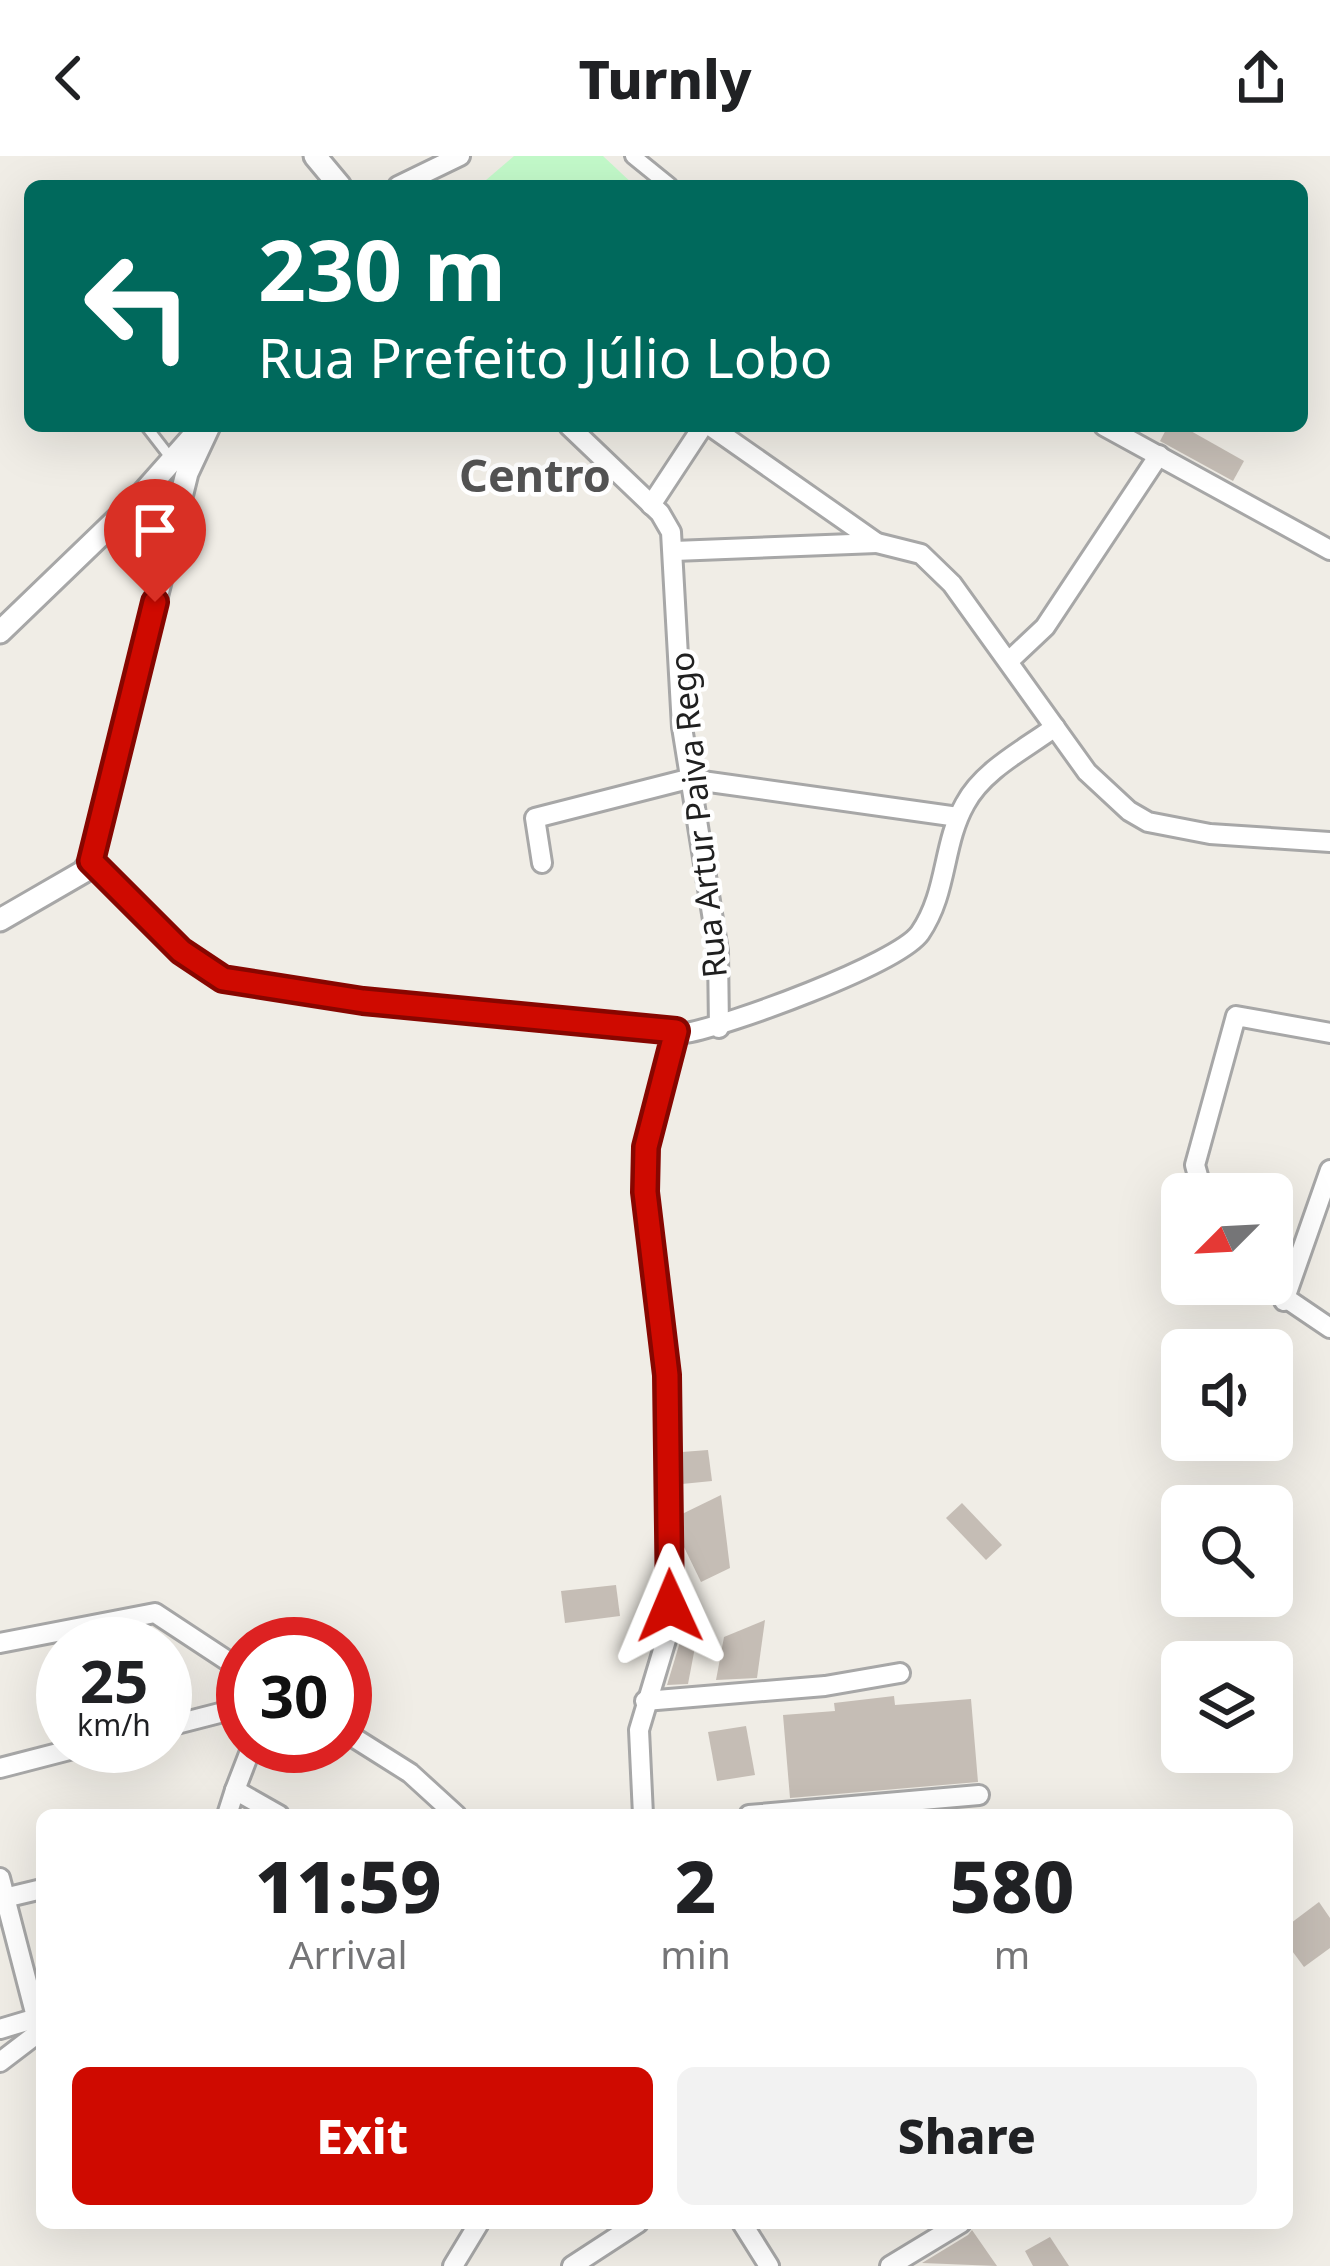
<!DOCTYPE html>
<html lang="en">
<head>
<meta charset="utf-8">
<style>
  :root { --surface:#fff; --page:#f2f2f2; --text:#202124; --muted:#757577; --accent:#cf0a00 }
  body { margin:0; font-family:"Noto Sans",sans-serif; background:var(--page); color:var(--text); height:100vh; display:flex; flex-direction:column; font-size:45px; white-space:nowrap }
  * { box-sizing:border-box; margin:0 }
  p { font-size:39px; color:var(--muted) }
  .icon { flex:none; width:66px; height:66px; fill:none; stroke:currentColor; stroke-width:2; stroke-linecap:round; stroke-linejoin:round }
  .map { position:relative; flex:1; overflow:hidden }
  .side { position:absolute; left:36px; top:1653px; width:1257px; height:420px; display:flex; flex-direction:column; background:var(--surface); border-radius:18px; box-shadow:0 12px 48px #0002 }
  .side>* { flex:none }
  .hud { position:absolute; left:24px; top:24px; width:1284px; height:252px; border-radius:18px; box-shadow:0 12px 48px #0002; background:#00695c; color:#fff; overflow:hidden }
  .needle { width:78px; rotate:246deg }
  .fabs { position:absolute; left:1161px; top:1017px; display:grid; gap:24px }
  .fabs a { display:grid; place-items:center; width:132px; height:132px; border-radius:18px; background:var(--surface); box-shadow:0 12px 48px #0002; font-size:60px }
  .speed { position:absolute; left:36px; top:1461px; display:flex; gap:24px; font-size:60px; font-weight:700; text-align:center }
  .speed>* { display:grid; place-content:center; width:156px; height:156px; border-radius:50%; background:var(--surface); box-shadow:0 12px 48px #0002; line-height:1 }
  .speed small { font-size:30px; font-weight:400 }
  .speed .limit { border:18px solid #d22; background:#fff; color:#111 }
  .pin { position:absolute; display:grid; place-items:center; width:102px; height:102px; color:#fff; margin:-123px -51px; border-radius:50% 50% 50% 0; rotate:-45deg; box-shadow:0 0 12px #0007 }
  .pin .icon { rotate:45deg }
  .me { position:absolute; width:132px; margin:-66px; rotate:359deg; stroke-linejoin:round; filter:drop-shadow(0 0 9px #0008) }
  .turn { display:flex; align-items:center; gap:42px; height:252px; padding:0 36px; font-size:54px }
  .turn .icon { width:156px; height:156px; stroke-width:2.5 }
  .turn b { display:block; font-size:84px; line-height:102px }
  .eta { display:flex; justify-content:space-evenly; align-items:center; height:204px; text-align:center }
  .eta b { font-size:72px; font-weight:800; line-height:84px }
  .cta { display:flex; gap:24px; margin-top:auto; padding:24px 36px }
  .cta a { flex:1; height:138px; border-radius:18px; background:var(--accent); color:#fff; font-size:48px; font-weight:800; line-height:138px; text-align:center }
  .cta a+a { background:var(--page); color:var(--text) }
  header { display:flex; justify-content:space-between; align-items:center; height:156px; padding:0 36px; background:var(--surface); font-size:54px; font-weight:800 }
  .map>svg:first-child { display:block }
  .park { fill:#c3faca }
  .building { fill:#c5bdb5 }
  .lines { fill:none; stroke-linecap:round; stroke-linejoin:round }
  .service-casing { stroke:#a7a7a7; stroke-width:15 }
  .pedestrian-casing { stroke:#a7a7a7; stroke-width:20 }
  .minor-casing { stroke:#a7a7a7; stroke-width:24 }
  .tertiary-casing { stroke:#a7a7a7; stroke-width:27 }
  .service { stroke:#fff; stroke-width:9 }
  .pedestrian { stroke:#fff; stroke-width:14 }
  .minor { stroke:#fff; stroke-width:18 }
  .tertiary { stroke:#fff; stroke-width:21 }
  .route-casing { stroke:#870600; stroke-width:30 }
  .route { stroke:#cf0a00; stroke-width:21 }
  .labels { text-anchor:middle; stroke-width:9; stroke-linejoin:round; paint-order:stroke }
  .street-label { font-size:33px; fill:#202020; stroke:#fff }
  .district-label { font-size:45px; font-weight:bold; fill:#535353; stroke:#fff }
</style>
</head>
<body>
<header><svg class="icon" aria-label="back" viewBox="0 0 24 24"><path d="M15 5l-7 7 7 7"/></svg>Turnly<svg class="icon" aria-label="share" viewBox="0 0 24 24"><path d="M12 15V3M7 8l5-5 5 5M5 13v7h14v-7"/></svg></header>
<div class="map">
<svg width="1330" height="2110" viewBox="0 0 1330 2110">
  <rect width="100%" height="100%" fill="#f0ede6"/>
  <path class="park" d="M 514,0 L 603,0 L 635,30 L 479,30 Z"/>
  <g class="building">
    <path d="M 1168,270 L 1182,270 L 1244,305 L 1233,325 L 1160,285 Z"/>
    <path d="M 708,1294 L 712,1325 L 682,1328 L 682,1296 Z"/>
    <path d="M 721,1339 L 730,1412 L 701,1426 L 683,1389 L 682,1358 Z"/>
    <path d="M 962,1347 L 1002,1389 L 986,1404 L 946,1362 Z"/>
    <path d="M 616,1429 L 620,1460 L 565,1467 L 561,1435 Z"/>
    <path d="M 765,1464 L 757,1522 L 716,1524 L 724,1481 Z"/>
    <path d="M 680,1486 L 696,1486 L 688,1528 L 667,1529 Z"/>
    <path d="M 894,1540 L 895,1549 L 971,1543 L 978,1626 L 790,1642 L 783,1559 L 835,1555 L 834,1547 Z"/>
    <path d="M 746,1570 L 755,1619 L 717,1625 L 708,1576 Z"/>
    <path d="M 1319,1746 L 1330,1762 L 1330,1792 L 1304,1811 L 1287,1788 L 1287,1770 Z"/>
    <path d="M 972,2074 L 997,2110 L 922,2107 L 968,2079 Z"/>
    <path d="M 1050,2081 L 1069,2110 L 1033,2110 L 1025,2095 Z"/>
  </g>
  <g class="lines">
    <g class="service-casing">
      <path id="service" d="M 146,270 L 170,301"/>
    </g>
    <g class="pedestrian-casing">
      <path id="pedestrian" d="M 633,0 L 670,30"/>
    </g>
    <g class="minor-casing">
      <g id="minor">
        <path d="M 398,30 L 460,0"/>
        <path d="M 569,270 L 660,357 L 671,376 L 682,571 L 718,795 L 719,872"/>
        <path d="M 710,270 L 877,387 L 921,398 L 952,428 L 1087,616 L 1129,655 L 1148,666 L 1210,678 L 1330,686"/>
        <path d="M 1104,270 L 1330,394"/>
        <path d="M 651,349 L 703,270"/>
        <path d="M 674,395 L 877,387"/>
        <path d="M 1010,504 L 1045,471 L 1159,299"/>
        <path d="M 91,705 L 181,795 L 223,823 L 320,840 L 686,877 C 727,870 898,808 920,777 C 948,736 942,689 965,648 C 983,614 1025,593 1055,571"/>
        <path d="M 542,707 L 535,662 L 688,623 L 958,661"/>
        <path d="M 1203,1038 L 1195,1009 L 1236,860 L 1330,877"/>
        <path d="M 1265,1128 L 1330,1172"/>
        <path d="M 1284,1145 L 1330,1014"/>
        <path d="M 0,1487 L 155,1457 L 243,1515"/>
        <path d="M 645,1545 L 825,1530 L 900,1517"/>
        <path d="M 165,1571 L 243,1551"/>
        <path d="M 345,1576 L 410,1617 L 456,1659"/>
        <path d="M 0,1612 L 85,1590"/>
        <path d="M 235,1634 L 252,1590"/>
        <path d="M 227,1659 L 235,1634 L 279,1659"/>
        <path d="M 643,1659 L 639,1574 L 669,1474 L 670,1426 L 667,1219 L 647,1072 L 646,991 L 676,875"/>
        <path d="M 749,1659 L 979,1639"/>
        <path d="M 0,1722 L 40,1876"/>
        <path d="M 0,1743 L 42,1733"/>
        <path d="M 0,1873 L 37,1862"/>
        <path d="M 0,1906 L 42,1874"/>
        <path d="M 742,2067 L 769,2110"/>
        <path d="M 453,2110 L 479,2067"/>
        <path d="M 572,2110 L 638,2067"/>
        <path d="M 890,2110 L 961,2067"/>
      </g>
    </g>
    <g class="tertiary-casing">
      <g id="tertiary">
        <path d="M 315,0 L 340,30"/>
        <path d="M 0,476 L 136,345 L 198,275"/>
        <path d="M 0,764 L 83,716 L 91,705 L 187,317 L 209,270"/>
      </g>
    </g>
    <use href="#service" class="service"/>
    <use href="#pedestrian" class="pedestrian"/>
    <use href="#minor" class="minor"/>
    <use href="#tertiary" class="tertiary"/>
  </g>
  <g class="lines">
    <g class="route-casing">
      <path id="route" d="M 155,446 L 91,705 L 181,795 L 223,823 L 363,845 L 676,875 L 646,991 L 645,1036 L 667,1219 L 670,1450"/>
    </g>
    <use href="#route" class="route"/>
  </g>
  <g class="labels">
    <g class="street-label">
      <text transform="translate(698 659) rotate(-96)" y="12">Rua Artur Paiva Rego</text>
    </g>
    <g class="district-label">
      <text x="535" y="336">Centro</text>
    </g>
  </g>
</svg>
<div class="fabs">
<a><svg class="needle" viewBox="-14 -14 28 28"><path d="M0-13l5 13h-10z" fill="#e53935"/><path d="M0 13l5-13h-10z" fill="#757577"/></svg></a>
<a><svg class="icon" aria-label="sound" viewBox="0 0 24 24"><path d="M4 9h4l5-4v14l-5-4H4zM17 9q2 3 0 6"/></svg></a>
<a><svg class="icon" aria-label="search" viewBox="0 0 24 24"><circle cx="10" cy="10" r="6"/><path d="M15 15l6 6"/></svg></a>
<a><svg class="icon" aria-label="layers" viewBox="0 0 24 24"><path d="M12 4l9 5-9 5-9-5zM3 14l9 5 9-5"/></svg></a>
</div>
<div class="speed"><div>25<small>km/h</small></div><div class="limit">30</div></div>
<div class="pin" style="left:155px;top:446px;background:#d93025"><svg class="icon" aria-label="arrive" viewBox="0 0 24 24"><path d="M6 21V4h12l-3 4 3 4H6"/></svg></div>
<svg class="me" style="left:670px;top:1450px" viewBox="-20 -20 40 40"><path d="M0-17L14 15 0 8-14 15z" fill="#cf0a00" stroke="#fff" stroke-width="4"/></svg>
<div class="hud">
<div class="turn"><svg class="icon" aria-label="left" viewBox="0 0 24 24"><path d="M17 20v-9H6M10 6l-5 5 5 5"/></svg><div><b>230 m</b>Rua Prefeito Júlio Lobo</div></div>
</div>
<section class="side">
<div class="eta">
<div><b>11:59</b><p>Arrival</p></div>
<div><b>2</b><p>min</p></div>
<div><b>580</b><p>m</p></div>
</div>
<div class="cta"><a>Exit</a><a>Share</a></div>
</section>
</div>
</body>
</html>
